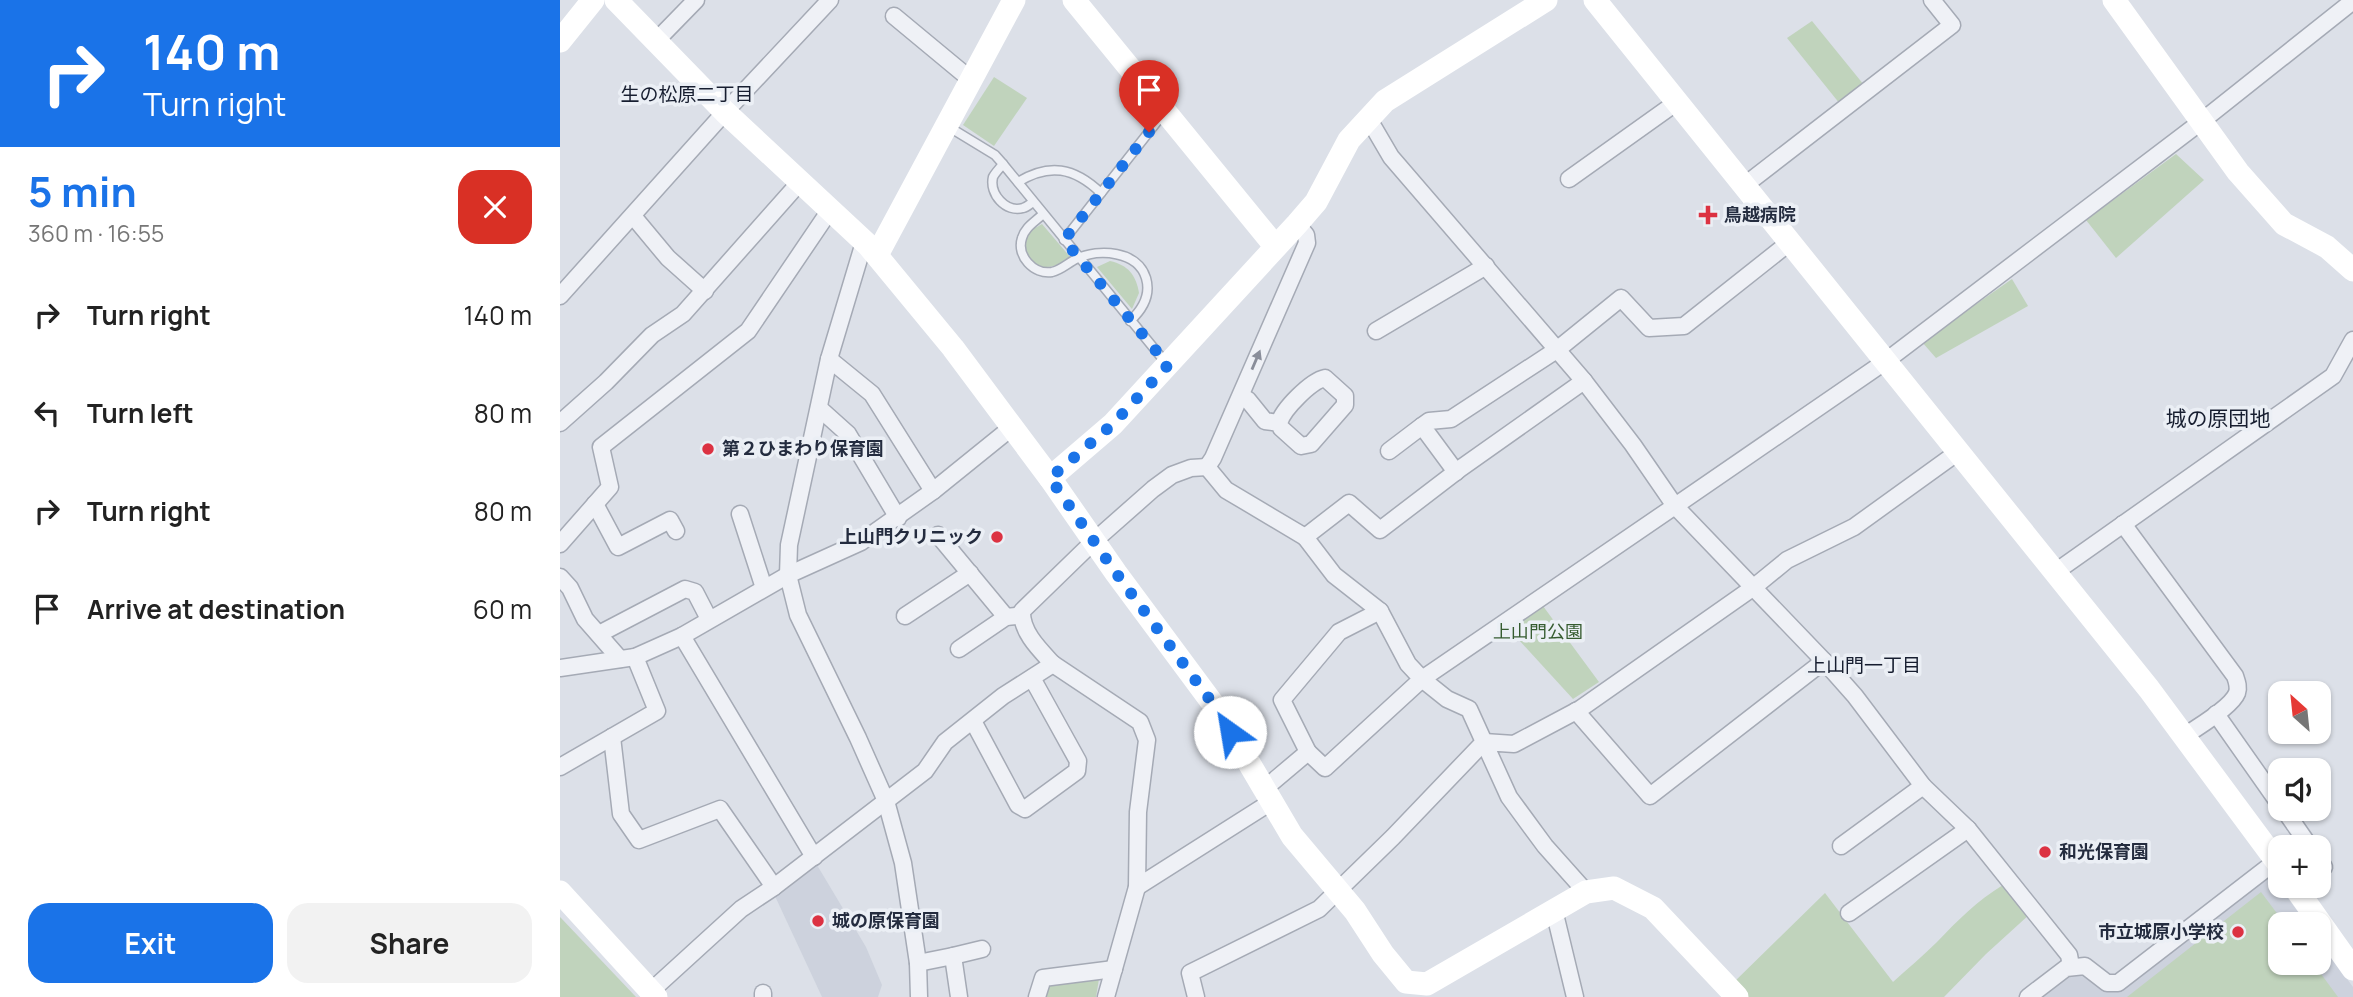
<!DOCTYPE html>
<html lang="en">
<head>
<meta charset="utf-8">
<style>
  :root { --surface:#fff; --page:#f2f2f2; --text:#222; --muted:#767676; --accent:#1a73e8 }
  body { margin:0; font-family:Manrope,"Noto Sans JP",sans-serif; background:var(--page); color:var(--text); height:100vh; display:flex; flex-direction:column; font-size:26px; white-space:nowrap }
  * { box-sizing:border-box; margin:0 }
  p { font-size:23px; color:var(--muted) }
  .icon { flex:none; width:38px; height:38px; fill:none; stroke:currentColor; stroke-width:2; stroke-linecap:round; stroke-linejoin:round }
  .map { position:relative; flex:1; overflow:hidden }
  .panel { display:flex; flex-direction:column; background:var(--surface); width:560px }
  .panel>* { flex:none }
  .guide { background:#1a73e8; color:#fff; overflow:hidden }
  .needle { width:46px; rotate:333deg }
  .controls { position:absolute; left:1708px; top:681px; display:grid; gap:14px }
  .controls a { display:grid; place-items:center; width:63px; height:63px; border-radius:14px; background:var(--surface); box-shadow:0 2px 5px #0004; font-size:35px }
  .pin { position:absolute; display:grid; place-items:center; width:60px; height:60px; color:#fff; margin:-72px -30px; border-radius:50% 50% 50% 0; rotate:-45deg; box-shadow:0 0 7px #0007 }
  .pin .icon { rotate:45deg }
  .me { position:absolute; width:77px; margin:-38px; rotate:328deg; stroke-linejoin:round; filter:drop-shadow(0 0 5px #0008) }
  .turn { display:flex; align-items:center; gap:24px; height:147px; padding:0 28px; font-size:32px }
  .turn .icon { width:91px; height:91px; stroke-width:2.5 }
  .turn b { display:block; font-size:49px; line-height:60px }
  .round { display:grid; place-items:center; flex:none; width:74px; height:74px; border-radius:21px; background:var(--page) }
  .overview { display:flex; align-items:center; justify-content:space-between; height:119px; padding:0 28px }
  h1 { font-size:42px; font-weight:700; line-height:52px; color:var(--accent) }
  .button { display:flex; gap:14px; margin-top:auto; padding:14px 28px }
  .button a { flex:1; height:80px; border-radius:21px; background:var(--accent); color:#fff; font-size:28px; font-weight:700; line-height:80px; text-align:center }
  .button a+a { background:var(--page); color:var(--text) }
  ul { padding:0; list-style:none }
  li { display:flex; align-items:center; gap:21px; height:98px; padding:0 28px }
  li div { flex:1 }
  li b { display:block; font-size:26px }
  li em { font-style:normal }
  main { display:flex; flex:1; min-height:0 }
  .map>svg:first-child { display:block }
  .built { fill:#cdd2dd }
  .park { fill:#c0d3bc }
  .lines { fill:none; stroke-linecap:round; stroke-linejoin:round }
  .lane-casing { stroke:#a5aab5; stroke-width:11 }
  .street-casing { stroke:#a5aab5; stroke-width:19 }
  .lane { stroke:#eff1f6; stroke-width:8 }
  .street { stroke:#eff1f6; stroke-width:16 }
  .secondary { stroke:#fff; stroke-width:23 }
  .oneway { fill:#8a8e9a }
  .route { stroke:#1a73e8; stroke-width:12; stroke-dasharray:0 21.6 }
  .poi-dot { fill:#dc3242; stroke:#ebeff5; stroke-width:2.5 }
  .labels { text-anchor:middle; stroke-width:7; stroke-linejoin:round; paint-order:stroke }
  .poi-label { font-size:18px; font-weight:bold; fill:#242c3f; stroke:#ebeff5; text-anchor:start }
  .park-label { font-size:18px; fill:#365c30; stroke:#ebeff5 }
  .neighbourhood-label { font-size:19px; fill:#171e30; stroke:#ebeff5 }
  .quarter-label { font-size:21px; fill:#171e30; stroke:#ebeff5 }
</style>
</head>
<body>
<main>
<section class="panel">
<div class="guide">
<div class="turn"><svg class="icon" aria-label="right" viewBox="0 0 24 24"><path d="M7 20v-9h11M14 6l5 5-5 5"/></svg><div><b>140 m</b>Turn right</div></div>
</div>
<div class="overview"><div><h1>5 min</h1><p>360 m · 16:55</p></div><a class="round" style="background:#d93025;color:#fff"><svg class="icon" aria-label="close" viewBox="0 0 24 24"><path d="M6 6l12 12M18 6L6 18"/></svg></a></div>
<ul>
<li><svg class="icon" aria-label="right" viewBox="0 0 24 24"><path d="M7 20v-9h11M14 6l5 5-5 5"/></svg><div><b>Turn right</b></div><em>140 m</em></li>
<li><svg class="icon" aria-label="left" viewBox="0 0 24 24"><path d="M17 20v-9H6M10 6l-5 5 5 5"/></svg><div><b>Turn left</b></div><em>80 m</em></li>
<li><svg class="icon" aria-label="right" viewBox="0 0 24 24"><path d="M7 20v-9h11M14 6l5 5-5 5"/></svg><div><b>Turn right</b></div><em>80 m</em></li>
<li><svg class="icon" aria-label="arrive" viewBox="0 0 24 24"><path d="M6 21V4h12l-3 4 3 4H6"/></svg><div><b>Arrive at destination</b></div><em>60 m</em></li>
</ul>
<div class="button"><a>Exit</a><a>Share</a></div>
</section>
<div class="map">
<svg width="1793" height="997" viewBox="0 0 1793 997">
  <rect width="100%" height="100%" fill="#dce0e8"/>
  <g class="built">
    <path d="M 257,865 L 306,947 L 322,985 L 318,997 L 262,997 L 214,894 Z"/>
    <path d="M 1706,878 L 1713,878 L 1747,924 L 1720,924 L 1720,962 L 1759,962 L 1759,940 L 1793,987 L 1793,997 L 1479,997 L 1506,976 L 1519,972 L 1543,989 L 1559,991 Z"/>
  </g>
  <g class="park">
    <path d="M 1252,21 L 1304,85 L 1280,104 L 1227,38 Z"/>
    <path d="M 434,77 L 467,98 L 434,146 L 403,125 Z"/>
    <path d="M 1616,154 L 1644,180 L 1556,258 L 1526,220 Z"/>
    <path d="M 482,224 L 511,258 C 502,262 494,268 484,267 C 468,266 458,246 468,234 C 472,229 477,227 482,224 Z"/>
    <path d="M 550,261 C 568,265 576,275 579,293 L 572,309 L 537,267 Z"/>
    <path d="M 1452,279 L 1468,306 L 1376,358 L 1362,342 Z"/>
    <path d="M 983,606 L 1039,682 L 1013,699 L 948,628 Z"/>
    <path d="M 1443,885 L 1470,914 L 1426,954 L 1384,997 L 1186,997 L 1172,984 L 1265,893 L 1333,982 C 1347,969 1363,956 1377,942 C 1397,921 1418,900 1443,885 Z"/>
    <path d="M 1701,892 L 1725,924 L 1720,924 L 1720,962 L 1753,963 L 1778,997 L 1567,997 Z"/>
    <path d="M 0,917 L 1,918 L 76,997 L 0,997 Z"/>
    <path d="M 539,979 L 536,997 L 485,997 L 488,985 Z"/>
  </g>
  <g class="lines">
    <g class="lane-casing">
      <g id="lane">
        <path d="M 389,127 L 435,155 L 443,164 L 606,363"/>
        <path d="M 443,164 C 440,168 435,173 433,177 C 429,194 446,213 463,208 C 467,207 470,204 473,202"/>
        <path d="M 458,182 C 489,163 514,167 541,193"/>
        <path d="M 483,214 C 475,222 465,227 462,238 C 456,256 474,275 492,272 C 501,270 508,263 516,259 C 539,248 578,251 586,278 C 591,295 582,310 570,321"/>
        <path d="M 504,240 L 603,114"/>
      </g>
    </g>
    <g class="street-casing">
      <g id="street">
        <path d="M 334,16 L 410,79"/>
        <path d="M 96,41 L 136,0"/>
        <path d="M 806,121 L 814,128 L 831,157 L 1024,381"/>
        <path d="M 1009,179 L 1117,102"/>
        <path d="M 1185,185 L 1392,25 L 1372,0"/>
        <path d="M 73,216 L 108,258 L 145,291"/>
        <path d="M 315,254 L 302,249 L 269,359 L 229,545 L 228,575 L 238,615 L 298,738 L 326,801 L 343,863 L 358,963 L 359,997"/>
        <path d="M 0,296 L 165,112 L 270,0"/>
        <path d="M 816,331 L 926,266"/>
        <path d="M 269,359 L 312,394 L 373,491"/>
        <path d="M 681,396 L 688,400 L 705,421 L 719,423 C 723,409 751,381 765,378 L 785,396 L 785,405 L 751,444 L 741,446 L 721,428 L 719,423"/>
        <path d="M 259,408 L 288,434 L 338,518"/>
        <path d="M 0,423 L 46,382 L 92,335 L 123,314 L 240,182"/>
        <path d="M 829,451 L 862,426"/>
        <path d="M 647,467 L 653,458 L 747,243 L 746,235 L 737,224"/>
        <path d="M 647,467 L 666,490 L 745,537"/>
        <path d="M 896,472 L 862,426 L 869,421 L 891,419 L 998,349 L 1061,298 L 1089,328 L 1124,326 L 1230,242"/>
        <path d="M 35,504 L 58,547 L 110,520 L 116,531"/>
        <path d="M 180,514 L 204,588"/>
        <path d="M 1563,524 L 1675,676 C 1677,682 1679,687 1677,693 C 1672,706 1637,728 1624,736"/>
        <path d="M 378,535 L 446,617"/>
        <path d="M 0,544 L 50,487 L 41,447 L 188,331 L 270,210"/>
        <path d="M 1494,573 L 1773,376 L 1793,340"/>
        <path d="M 0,577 L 10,588 L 25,619 L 60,659"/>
        <path d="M 345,616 L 410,573"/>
        <path d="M 39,634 L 125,589 L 135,592 L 149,619"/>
        <path d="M 122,636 L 254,857"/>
        <path d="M 399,649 L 446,617 L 456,616"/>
        <path d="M 493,664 L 580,722 L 587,740 L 578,812 L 577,887 L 546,997"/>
        <path d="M 0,668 L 75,657 L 122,636 L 228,575 L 301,542 L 373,491 L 451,428"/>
        <path d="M 1016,711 L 1090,796 L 1264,661"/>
        <path d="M 1656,714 L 1720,805"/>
        <path d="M 413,721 L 458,805 L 465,809 L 517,771 L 518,761 L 472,678"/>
        <path d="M 52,737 L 61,814 L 79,840 L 160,809 L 214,887"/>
        <path d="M 748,752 L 765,768 L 862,679 L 848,664 L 820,611"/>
        <path d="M 0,767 L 97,711 L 75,657"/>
        <path d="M 703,790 L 748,752 L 722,700 L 779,632 L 820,611 L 774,575 L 745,537 L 789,503 L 820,530 L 901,468 L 1024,381 L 1073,445 L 1115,506 L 1326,361 L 1642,121 L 1793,1"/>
        <path d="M 1723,808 L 1750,847"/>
        <path d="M 1281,846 L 1363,786"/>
        <path d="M 1759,859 L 1764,867 L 1759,871"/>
        <path d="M 577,887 L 711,802"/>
        <path d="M 1026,892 L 985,846 L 949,797 L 924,742 L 954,744 L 1020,709 L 1194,587 L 1227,560 L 1294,527 L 1398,452"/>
        <path d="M 994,910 L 1015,997"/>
        <path d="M 1289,913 L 1408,829"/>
        <path d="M 393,956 L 422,949"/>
        <path d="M 358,963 L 393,956 L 399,997"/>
        <path d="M 91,991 L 181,909 L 214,887 L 365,771 L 385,742 L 443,696 L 493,664 C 480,650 461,632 462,611 L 533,542 L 593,489 L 612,475 L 631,468 L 647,467"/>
        <path d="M 203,993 L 203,997"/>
        <path d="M 477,997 L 483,978 L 554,969"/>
        <path d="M 636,997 L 630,973 L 759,909 L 833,837 L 924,742 L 909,709 L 887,699 L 862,679 L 1115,506 L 1264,661 L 1295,696 L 1363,786 L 1408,829 L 1509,955 L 1511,966"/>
        <path d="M 1468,997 L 1506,968 L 1525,966 L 1547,983 L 1558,983 L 1716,861"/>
      </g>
    </g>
    <use href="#lane" class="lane"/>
    <use href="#street" class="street"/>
    <g class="secondary">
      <path d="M 56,0 L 165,112 L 308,245 L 393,348 L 490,478 L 556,573 L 659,712 L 732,836 L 795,911 L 823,954 L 846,982 L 867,984 L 1026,892 L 1054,888 L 1093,908 L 1177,997"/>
      <path d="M 514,0 L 715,246"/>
      <path d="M 1035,0 L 1589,689 L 1720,866"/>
      <path d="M 1554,0 L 1678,172 L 1724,224 L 1767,247 L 1793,270"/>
      <path d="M 0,41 L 33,0"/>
      <path d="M 317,255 L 454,0"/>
      <path d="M 490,478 L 553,424 L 737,224 L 756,202 L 789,140 L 825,101 L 986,0"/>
      <path d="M 1734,886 L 1793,969"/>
      <path d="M 0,892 L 96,997"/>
    </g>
  </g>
  <defs><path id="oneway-solid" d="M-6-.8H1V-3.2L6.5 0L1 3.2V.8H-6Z" transform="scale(1.75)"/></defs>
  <use class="oneway" href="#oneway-solid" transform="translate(696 360) rotate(-67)"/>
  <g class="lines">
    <path class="route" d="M 589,132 L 504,240 L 608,365 L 553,424 L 490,478 L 556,573 L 659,712 L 670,732"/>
  </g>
  <g class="poi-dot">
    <path d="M1144.5 204.5h7v7h7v7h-7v7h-7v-7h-7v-7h7z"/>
    <circle cx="148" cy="449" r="7"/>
    <circle cx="437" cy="537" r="7"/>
    <circle cx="1485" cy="852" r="7"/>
    <circle cx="258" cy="921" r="7"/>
    <circle cx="1678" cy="932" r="7"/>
  </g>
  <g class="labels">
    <g class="poi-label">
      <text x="1164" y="221">鳥越病院</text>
      <text x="162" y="455">第２ひまわり保育園</text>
      <text x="423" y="543" text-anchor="end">上山門クリニック</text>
      <text x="1499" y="858">和光保育園</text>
      <text x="272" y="927">城の原保育園</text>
      <text x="1664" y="938" text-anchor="end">市立城原小学校</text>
    </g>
    <g class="park-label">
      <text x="978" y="638">上山門公園</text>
    </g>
    <g class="neighbourhood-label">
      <text x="127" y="101">生の松原二丁目</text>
      <text x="1304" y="672">上山門一丁目</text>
    </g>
    <g class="quarter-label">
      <text x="1658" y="426">城の原団地</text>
    </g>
  </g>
</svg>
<div class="controls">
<a><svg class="needle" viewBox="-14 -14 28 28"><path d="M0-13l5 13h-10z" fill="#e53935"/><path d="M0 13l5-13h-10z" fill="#767676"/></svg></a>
<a><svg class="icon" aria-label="sound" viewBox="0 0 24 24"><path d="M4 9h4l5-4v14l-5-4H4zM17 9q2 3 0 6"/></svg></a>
<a>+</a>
<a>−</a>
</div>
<div class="pin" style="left:589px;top:132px;background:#d93025"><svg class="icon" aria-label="arrive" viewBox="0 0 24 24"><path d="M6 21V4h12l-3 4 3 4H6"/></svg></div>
<svg class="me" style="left:670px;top:732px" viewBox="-20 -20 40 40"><circle r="19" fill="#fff"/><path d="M0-13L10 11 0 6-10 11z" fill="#1a73e8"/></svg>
</div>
</main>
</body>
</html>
